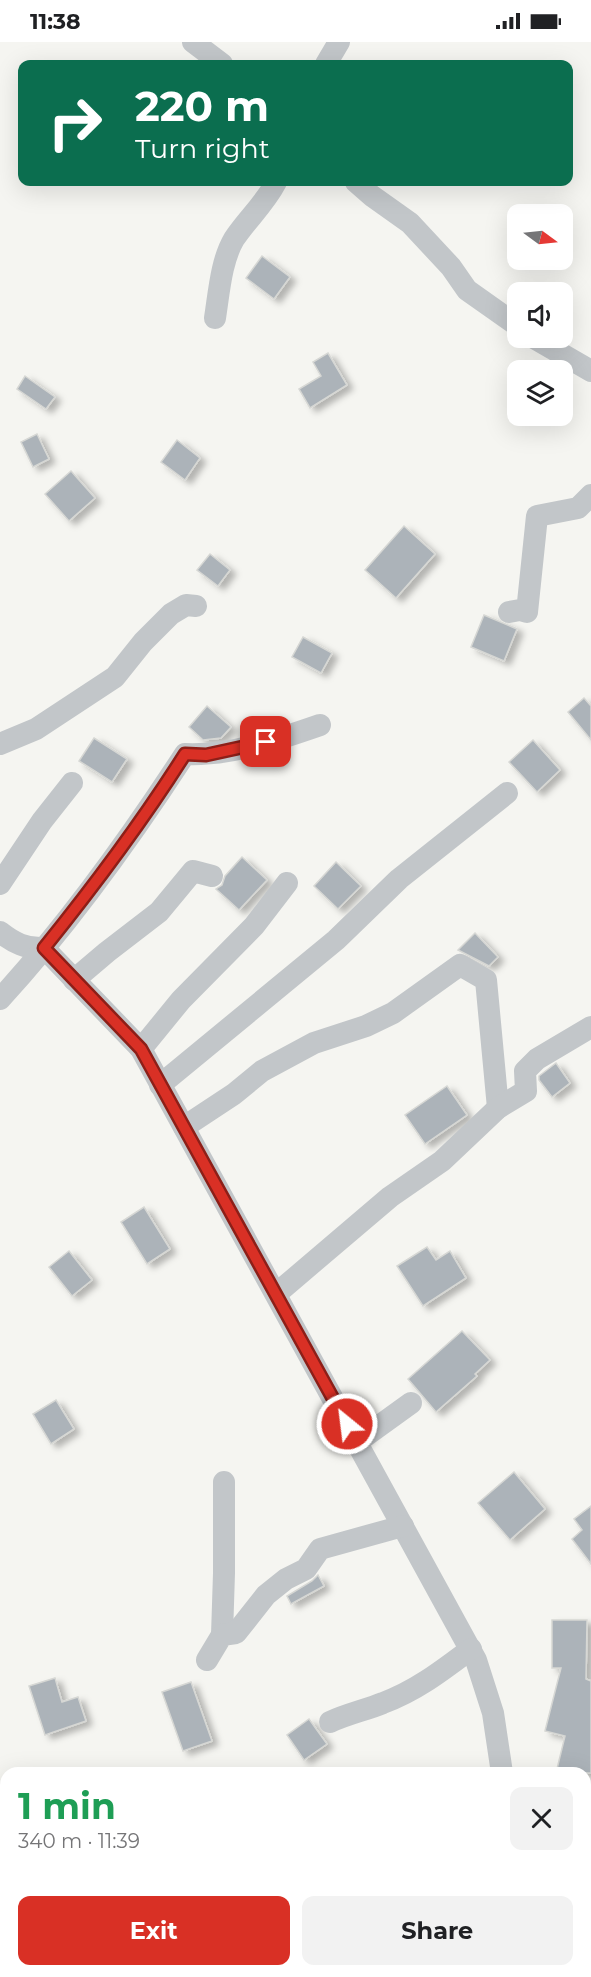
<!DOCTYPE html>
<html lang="en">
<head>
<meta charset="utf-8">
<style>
  :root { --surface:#fff; --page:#f2f2f2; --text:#202124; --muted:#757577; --accent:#d93025 }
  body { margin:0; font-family:Montserrat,sans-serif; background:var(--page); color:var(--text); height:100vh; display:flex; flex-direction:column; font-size:22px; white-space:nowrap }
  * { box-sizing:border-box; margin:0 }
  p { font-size:20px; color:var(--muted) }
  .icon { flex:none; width:33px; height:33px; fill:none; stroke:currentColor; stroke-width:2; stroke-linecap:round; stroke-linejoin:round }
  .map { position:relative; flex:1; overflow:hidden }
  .details { position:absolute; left:0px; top:1725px; width:591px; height:210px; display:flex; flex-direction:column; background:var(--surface); border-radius:18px 18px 0 0; box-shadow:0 6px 24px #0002 }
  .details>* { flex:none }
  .guide { position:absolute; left:18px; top:18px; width:555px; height:126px; border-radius:12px; box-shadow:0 6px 24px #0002; background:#0b6e4f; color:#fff; overflow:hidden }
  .needle { width:39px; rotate:105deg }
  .buttons { position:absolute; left:507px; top:162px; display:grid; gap:12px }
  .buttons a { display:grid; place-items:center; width:66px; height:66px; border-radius:12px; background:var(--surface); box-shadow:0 6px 24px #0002; font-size:30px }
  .pin { position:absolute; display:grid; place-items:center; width:51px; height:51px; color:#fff; margin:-26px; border-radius:12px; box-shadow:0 3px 9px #0006 }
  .me { position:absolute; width:66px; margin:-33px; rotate:331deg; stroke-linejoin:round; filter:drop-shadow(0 0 4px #0008) }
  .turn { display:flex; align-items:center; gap:21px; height:126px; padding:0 18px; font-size:27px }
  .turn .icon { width:78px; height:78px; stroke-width:2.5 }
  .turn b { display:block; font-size:42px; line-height:51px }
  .round { display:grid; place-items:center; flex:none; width:63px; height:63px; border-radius:12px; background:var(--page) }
  .overview { display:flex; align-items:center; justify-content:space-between; height:102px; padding:0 18px }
  h1 { font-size:36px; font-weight:700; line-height:45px; color:#1e9e55 }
  .action { display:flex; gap:12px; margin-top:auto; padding:12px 18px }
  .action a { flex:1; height:69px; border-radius:12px; background:var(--accent); color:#fff; font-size:24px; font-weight:700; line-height:69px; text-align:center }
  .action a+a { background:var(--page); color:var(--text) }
  .status { display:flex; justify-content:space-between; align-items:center; height:42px; padding:0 30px; background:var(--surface); direction:ltr }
  .status svg { height:16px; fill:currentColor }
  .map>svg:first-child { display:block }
  .building { fill:#acb3b9; stroke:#d6d7d4; stroke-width:1.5; filter:url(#shadow) }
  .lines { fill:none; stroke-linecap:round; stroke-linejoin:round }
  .minor { stroke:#c2c6c9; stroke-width:22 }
  .route-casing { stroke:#8d1f18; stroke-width:15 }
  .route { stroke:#d93025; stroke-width:10 }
</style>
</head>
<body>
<div class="status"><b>11:38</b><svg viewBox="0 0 49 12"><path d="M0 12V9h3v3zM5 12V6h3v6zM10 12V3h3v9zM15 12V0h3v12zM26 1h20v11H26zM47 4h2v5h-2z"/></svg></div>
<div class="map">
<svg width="591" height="1935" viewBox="0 0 591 1935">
  <defs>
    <filter id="shadow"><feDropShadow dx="6" dy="4" stdDeviation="3" flood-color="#0004"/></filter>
  </defs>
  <rect width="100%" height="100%" fill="#f5f5f1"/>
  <g class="building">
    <path d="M 262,214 L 290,235 L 274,257 L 246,236 Z"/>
    <path d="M 328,311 L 347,343 L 310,366 L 299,347 L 321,334 L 313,320 Z"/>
    <path d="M 25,334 L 55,355 L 46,367 L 17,347 Z"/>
    <path d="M 37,392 L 49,417 L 33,425 L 21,400 Z"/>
    <path d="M 177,398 L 200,416 L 185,438 L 161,420 Z"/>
    <path d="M 71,429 L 95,456 L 69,479 L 45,452 Z"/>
    <path d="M 404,484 L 435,512 L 396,556 L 365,528 Z"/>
    <path d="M 210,512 L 230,528 L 218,544 L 197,528 Z"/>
    <path d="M 484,573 L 517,587 L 504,619 L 471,605 Z"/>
    <path d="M 303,595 L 332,611 L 321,631 L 292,615 Z"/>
    <path d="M 584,656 L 591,664 L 591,698 L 568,670 Z"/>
    <path d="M 207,664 L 231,685 L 221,696 L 203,698 L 189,685 Z"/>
    <path d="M 94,696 L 127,717 L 112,740 L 79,719 Z"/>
    <path d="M 533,698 L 560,728 L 537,750 L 509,720 Z"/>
    <path d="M 242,815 L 267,838 L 239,868 L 216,847 L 222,843 L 225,834 Z"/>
    <path d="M 336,820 L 361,844 L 338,867 L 314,844 Z"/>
    <path d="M 475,891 L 498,915 L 489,924 L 458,908 Z"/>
    <path d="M 556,1021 L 570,1041 L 552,1055 L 539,1038 L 539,1034 Z"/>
    <path d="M 447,1044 L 467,1073 L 425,1102 L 405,1073 Z"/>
    <path d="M 144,1165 L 170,1207 L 147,1222 L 121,1180 Z"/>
    <path d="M 427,1205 L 436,1218 L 450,1209 L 466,1236 L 423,1264 L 397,1224 Z"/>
    <path d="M 69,1209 L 92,1238 L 72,1254 L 49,1225 Z"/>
    <path d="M 462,1289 L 490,1318 L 475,1332 L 477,1334 L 436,1370 L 408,1337 Z"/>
    <path d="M 56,1358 L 74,1387 L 51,1402 L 33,1372 Z"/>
    <path d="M 514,1430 L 545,1467 L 510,1498 L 478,1461 Z"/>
    <path d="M 591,1464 L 591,1522 L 572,1497 L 582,1488 L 574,1477 Z"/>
    <path d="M 318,1533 L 324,1544 L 291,1562 L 287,1554 L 312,1539 Z"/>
    <path d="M 552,1578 L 587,1578 L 586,1637 L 591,1639 L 591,1731 L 573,1731 L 557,1727 L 565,1694 L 545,1689 L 561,1626 L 552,1626 Z"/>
    <path d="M 55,1636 L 62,1660 L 78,1655 L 86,1679 L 45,1693 L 29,1644 Z"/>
    <path d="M 191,1640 L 212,1699 L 183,1709 L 162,1650 Z"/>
    <path d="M 309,1677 L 327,1702 L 304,1718 L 287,1693 Z"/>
  </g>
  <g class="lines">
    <g class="minor">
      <path d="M 193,0 L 222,22"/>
      <path d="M 326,22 L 339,0"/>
      <path d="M 356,140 L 372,154 L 410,181 L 451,225 L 467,248 L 518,284"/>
      <path d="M 215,276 C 219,251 221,219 234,197 C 248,176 264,163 276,140"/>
      <path d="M 534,296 L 591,329"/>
      <path d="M 509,570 L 520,568 L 527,570 L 537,474 L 578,466 L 591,453"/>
      <path d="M 0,702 L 36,687 L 115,635 L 143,600 L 171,572 L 186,563 L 196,564"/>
      <path d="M 0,842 L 42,779 L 72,741"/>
      <path d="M 0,890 C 14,901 26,907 44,906 L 141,1007 L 476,1618 L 493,1671 L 502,1731"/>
      <path d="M 74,938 L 107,910 L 159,870 L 193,829 L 212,834"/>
      <path d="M 0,957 C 69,882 129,798 185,712 C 230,714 277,698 320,683"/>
      <path d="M 141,1007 L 181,958 L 254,884 L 287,841"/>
      <path d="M 160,1043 L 336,898 L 399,837 L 507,751"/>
      <path d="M 184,1085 L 234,1052 L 262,1029 L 314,1001 L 366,984 L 393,971 L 460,923 L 486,938 L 498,1066"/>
      <path d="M 276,1252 L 390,1155 L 442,1119 L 498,1066 L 526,1049 L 525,1029 L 537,1017 L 591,985"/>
      <path d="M 357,1400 L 411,1361"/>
      <path d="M 222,1593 L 224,1531 L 224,1440"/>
      <path d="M 207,1618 L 222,1593 L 236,1591 L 266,1553 L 286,1537 L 306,1527 L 320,1507 L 403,1484"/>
      <path d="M 330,1680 C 347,1672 366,1668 383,1661 C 416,1649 443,1628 471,1607"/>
      <path d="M 585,1802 L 591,1800"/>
      <path d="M 84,1929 L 84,1935"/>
      <path d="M 418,1935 L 422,1929"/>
    </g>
  </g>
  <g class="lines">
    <g class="route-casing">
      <path id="route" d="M 266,700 L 206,713 L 185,712 C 142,780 94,844 44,906 L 141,1007 L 347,1382"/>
    </g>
    <use href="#route" class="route"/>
  </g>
</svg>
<div class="buttons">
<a><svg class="needle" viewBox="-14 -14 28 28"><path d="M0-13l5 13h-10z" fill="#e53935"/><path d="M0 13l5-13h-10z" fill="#757577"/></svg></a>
<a><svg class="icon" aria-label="sound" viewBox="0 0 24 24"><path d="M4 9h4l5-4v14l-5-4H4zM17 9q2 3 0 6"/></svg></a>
<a><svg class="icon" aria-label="layers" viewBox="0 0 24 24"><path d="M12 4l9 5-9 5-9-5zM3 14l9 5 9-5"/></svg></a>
</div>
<div class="pin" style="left:266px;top:700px;background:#d93025"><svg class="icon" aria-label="arrive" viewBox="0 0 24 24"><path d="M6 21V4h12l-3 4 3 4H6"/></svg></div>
<svg class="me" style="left:347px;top:1382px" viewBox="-20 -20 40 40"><circle r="17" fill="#d93025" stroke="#fff" stroke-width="3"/><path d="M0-11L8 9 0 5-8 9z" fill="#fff"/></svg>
<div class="guide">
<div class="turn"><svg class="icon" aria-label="right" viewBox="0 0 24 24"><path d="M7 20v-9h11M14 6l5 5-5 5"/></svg><div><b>220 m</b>Turn right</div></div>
</div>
<section class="details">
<div class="overview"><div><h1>1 min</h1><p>340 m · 11:39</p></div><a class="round"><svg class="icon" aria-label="close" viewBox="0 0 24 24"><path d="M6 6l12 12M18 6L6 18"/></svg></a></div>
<div class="action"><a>Exit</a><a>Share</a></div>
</section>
</div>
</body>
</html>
